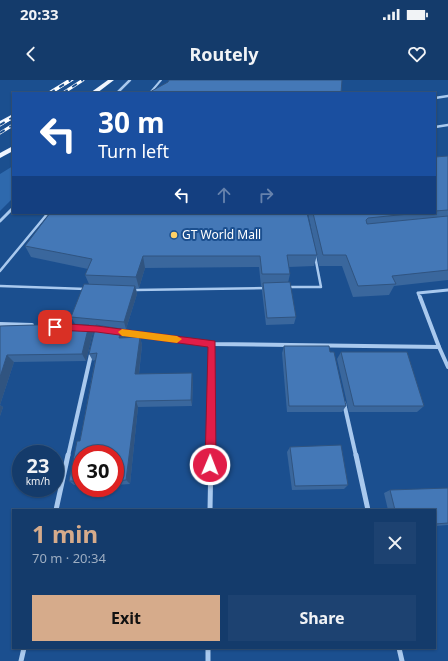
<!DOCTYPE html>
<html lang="en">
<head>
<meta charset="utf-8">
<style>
  :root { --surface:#143b6b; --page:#1d4271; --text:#f1f3f6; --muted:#9dadc1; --line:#33557e; --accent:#d6ab8b }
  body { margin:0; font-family:"Noto Sans",sans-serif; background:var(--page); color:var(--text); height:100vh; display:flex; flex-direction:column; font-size:15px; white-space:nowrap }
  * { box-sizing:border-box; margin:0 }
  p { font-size:13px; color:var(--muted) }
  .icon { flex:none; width:22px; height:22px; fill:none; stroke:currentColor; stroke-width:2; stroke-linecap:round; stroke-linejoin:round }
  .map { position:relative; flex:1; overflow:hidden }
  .side { position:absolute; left:12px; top:429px; width:424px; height:140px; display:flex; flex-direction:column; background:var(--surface); border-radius:0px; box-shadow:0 1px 3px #0004,0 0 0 1px var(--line) }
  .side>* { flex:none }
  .guide { position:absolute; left:12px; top:12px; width:424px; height:122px; border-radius:0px; box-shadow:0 1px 3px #0004,0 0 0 1px var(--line); background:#1a4fa0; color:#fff; overflow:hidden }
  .speed { position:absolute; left:12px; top:365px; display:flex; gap:8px; font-size:20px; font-weight:700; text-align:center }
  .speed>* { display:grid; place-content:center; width:52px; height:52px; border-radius:50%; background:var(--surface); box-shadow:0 1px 3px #0004,0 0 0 1px var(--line); line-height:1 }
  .speed small { font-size:10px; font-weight:400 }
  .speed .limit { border:6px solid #d22; background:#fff; color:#111 }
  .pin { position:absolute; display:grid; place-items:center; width:34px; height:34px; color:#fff; margin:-17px; border-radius:8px; box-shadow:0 2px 6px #0006 }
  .me { position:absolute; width:44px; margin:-22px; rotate:1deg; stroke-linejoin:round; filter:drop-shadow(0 0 3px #0008) }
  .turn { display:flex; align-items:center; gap:14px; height:84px; padding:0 20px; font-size:18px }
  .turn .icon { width:52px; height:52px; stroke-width:2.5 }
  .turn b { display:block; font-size:28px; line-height:34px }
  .lanes { display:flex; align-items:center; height:38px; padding:0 20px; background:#0003; justify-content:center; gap:20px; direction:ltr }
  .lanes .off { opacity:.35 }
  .round { display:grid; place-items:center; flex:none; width:42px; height:42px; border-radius:0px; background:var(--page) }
  .head { display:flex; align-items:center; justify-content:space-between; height:68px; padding:0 20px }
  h1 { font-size:24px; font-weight:700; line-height:30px; color:var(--accent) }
  .action { display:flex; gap:8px; margin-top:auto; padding:8px 20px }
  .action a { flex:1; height:46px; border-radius:0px; background:var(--accent); color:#111; font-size:16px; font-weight:700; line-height:46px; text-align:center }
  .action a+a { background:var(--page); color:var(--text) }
  .status { display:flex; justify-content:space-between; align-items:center; height:28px; padding:0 20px; background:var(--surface); direction:ltr }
  .status svg { height:11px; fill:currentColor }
  header { display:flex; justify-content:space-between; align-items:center; height:52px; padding:0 20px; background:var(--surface); font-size:18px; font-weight:700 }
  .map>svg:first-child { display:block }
  .green { fill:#2e69ad }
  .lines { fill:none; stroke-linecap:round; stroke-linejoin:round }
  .service-far1 { stroke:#a9c9ee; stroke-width:2 }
  .service { stroke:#a9c9ee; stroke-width:2.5 }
  .minor-far3 { stroke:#a9c9ee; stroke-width:2.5 }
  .minor-far2 { stroke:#a9c9ee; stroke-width:3 }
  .minor-far1 { stroke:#a9c9ee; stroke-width:4 }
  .minor { stroke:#a9c9ee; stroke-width:5 }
  .primary { fill:#f0f6ff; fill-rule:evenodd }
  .rail-casing { stroke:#fff; stroke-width:3 }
  .rail { stroke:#1b4f8f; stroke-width:2; stroke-dasharray:5.5; stroke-linecap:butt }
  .wall { fill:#3a679d }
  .shaded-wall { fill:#305480 }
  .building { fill:#4478b7; stroke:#305480 }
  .route { fill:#e11d48; stroke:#92132f }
  .slow { fill:#f59e0b }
  .poi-dot { fill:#ffd166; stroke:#1b4f8f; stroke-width:1.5 }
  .labels { text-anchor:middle; stroke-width:4; stroke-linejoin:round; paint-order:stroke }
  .far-poi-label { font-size:12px; fill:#fff; stroke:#1b4f8f; text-anchor:start }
</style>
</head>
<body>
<div class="status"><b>20:33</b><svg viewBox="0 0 49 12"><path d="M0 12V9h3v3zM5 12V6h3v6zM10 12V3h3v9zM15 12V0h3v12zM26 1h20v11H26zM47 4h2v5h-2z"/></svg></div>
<header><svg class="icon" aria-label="back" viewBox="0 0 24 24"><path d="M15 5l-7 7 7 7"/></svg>Routely<svg class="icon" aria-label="heart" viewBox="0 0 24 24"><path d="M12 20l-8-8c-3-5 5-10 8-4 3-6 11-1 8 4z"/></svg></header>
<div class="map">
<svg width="448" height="581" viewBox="0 0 448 581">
  <rect width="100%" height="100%" fill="#1b4f8f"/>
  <path class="green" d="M 13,86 L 13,118 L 0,131 L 0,94 Z"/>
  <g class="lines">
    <path class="service-far1" d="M 150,13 L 161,0"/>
    <g class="service">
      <path d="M 0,191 L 48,133"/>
      <path d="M 0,206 L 86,209"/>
      <path d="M 288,207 L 321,207 L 315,176"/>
      <path d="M 134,210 L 266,208"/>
    </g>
    <g class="minor-far3">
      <path d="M 117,13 L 130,0"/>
      <path d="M 435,18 L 448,16"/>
      <path d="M 435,47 L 448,45"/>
    </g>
    <g class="minor-far2">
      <path d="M 0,141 L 13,128"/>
      <path d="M 420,218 L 418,213 L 448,210"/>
    </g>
    <g class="minor-far1">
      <path d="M 420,217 L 439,267"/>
      <path d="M 0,244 L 32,245"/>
      <path d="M 118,252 L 212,264 L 439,267 L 448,287"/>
      <path d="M 344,323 L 356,376"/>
      <path d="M 68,376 L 92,270"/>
      <path d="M 211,376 L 212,264"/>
    </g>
    <g class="minor">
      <path d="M 356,375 L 368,430"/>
      <path d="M 56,430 L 68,375"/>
      <path d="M 210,430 L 211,375"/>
      <path d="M 208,568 L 208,581"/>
      <path d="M 399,568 L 402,581"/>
      <path d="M 21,581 L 24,568"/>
    </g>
    <g class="primary">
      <path d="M 67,0 L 74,0 L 53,13 L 46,13 Z"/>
      <path d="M 108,0 L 114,0 L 97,13 L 90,13 Z"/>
      <path d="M 13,34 L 13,39 L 0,46 L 0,41 Z"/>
      <path d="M 13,66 L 13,71 L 0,78 L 0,73 Z"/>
    </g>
    <g class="rail-casing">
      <g id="rail">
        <path d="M 50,13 L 71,0"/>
        <path d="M 63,13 L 83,0"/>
        <path d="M 0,45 L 13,37"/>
        <path d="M 0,53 L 13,45"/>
      </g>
    </g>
    <use href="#rail" class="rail"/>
  </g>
  <g class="wall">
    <path d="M 448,76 L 448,200 L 394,206 L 389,215 L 353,217 L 342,186 L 319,186 L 308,133 L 435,133 L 435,77 Z"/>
    <path d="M 25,166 L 317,175 L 314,186 L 289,187 L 290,194 L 288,203 L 296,237 L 294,244 L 266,245 L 262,211 L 262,206 L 261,206 L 259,187 L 145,188 L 139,208 L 136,208 L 137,214 L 126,249 L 121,249 L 124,256 L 124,258 L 140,257 L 142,265 L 139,294 L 193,300 L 192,326 L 138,327 L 130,404 L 115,405 L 115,374 L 81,374 L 81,405 L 74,405 L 69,401 L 80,361 L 95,280 L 93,281 L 89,274 L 96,246 L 89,246 L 93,252 L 86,281 L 14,282 L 0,325 L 3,327 L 0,336 L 0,246 L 75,244 L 71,237 L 89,204 L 85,195 L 88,189 L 31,177 Z"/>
    <path d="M 284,266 L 330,272 L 346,326 L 342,332 L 287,332 L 282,273 Z"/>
    <path d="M 341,272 L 424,326 L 417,332 L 349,332 L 337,279 Z"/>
    <path d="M 290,367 L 348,405 L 344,409 L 292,410 L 287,372 Z"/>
    <path d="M 448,409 L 448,445 L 435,446 L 435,430 L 388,430 L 384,413 L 390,410 Z"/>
  </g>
  <g class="shaded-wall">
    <path d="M 143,176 L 145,188 L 139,208 L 136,197 Z"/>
    <path d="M 135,206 L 137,214 L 126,249 L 124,242 Z"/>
    <path d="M 89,245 L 93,252 L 86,281 L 82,274 Z"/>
    <path d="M 121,249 L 124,256 L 122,265 L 119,258 Z"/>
    <path d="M 140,257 L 142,265 L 138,301 L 135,294 Z"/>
    <path d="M 7,275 L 14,282 L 0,325 L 3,327 L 0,336 L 0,297 Z"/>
    <path d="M 192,293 L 193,300 L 192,326 L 191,320 Z"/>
    <path d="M 136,321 L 138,327 L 130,404 L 126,400 Z"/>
  </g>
  <g class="building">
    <path d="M 169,0 L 342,0 L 341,13 L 148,13 L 168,2 Z"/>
    <path d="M 448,76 L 448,130 L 435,131 L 435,77 Z"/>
    <path d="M 50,133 L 307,133 L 317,175 L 287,175 L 290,194 L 262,194 L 260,176 L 143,176 L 136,197 L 85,195 L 92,179 L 25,166 Z"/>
    <path d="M 313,133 L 419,133 L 368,138 L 366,140 L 367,144 L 448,136 L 448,190 L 392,196 L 396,204 L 358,206 L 346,175 L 323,175 Z"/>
    <path d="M 290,202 L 296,237 L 267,238 L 263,203 Z"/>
    <path d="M 84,204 L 135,206 L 124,242 L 71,237 Z"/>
    <path d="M 68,244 L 89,245 L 82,274 L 7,275 L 0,297 L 0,246 Z"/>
    <path d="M 96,245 L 121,249 L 119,258 L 140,257 L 135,294 L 192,293 L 191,320 L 136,321 L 126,400 L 115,401 L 115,374 L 81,374 L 81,401 L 69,401 L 77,361 L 80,361 L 97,273 L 89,274 Z"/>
    <path d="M 284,266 L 329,266 L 330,272 L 334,272 L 346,326 L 289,326 Z"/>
    <path d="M 341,272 L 407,272 L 424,326 L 354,326 Z"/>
    <path d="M 341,365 L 348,405 L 295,406 L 290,367 Z"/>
    <path d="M 448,408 L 448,443 L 435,444 L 435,430 L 395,430 L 390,410 Z"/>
  </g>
  <path class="route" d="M 55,243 L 97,246 L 215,261 L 216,385 L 214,388 L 210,390 L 207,388 L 205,385 L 208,267 L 97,252 L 55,250 L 51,247 Z"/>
  <path class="slow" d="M 122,249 L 177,256 L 182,259 L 177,263 L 122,256 L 118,252 Z"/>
  <circle class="poi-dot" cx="174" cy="155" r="4"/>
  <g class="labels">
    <g class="far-poi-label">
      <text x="182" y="159">GT World Mall</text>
    </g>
  </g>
</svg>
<div class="speed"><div>23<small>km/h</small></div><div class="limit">30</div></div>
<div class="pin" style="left:55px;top:247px;background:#d93025"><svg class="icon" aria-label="arrive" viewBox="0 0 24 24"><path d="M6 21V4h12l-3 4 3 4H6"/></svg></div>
<svg class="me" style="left:210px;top:385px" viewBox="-20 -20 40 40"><circle r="17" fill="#e11d48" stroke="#fff" stroke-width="3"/><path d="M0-11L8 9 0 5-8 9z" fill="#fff"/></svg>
<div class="guide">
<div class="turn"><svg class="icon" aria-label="left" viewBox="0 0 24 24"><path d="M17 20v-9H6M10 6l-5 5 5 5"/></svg><div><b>30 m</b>Turn left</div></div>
<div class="lanes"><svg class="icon" aria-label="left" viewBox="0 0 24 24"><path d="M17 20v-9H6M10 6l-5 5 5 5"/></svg><svg class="icon off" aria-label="ahead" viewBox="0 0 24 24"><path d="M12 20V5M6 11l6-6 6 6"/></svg><svg class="icon off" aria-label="right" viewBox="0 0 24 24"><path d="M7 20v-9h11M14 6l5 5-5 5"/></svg></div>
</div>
<section class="side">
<div class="head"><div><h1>1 min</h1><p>70 m · 20:34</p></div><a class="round"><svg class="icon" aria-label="close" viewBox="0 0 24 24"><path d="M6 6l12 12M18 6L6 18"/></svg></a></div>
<div class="action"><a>Exit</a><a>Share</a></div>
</section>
</div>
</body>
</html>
